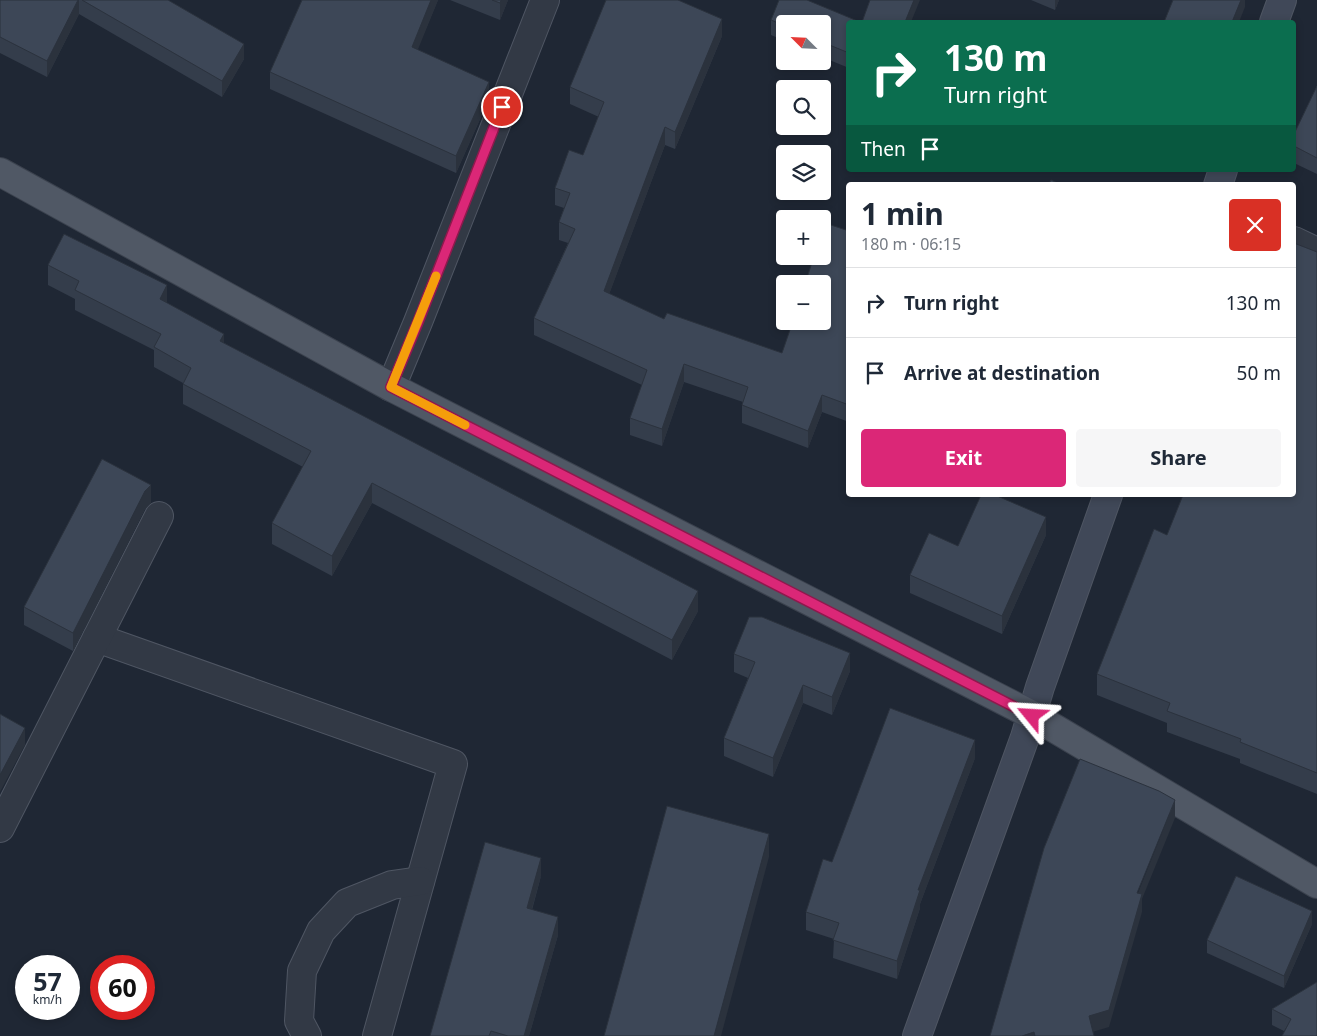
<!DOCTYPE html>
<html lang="en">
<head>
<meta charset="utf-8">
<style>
  :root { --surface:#fff; --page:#f6f6f7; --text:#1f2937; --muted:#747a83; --line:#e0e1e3; --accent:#db2777 }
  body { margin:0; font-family:"Noto Sans",sans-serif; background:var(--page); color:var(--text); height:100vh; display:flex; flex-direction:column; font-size:19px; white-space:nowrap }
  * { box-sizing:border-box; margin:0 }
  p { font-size:16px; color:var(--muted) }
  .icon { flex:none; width:28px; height:28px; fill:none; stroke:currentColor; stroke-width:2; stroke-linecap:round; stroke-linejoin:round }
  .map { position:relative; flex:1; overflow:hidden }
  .details { position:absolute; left:846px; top:182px; width:450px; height:315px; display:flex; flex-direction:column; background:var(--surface); border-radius:5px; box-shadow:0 2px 8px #0003 }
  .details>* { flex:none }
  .banner { position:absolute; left:846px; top:20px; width:450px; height:152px; border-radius:5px; box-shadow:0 2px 8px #0003; background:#0b6e4f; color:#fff; overflow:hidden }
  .needle { width:32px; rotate:294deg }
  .tools { position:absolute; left:776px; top:15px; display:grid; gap:10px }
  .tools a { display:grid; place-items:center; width:55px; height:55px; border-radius:5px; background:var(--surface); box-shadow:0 2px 8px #0003; font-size:25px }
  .speed { position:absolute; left:15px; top:955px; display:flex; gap:10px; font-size:25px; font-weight:700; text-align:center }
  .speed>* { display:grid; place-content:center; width:65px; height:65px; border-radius:50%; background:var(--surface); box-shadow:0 2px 8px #0003; line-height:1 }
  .speed small { font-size:12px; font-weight:400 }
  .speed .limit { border:8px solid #d22; background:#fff; color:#111 }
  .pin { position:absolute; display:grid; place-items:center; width:42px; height:42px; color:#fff; margin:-21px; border:2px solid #fff; border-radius:50%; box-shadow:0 1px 5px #0007 }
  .me { position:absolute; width:55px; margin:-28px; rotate:297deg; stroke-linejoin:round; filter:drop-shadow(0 0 4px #0008) }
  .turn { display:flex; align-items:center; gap:18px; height:105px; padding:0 15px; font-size:22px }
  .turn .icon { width:65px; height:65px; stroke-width:2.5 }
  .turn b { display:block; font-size:35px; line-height:42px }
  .then { display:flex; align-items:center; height:48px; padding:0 15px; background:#0003; gap:10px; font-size:19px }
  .round { display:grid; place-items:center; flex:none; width:52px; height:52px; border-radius:5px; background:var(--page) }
  .overview { display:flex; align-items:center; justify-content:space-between; height:85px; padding:0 15px }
  h1 { font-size:30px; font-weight:700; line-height:38px }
  .button { display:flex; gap:10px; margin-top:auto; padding:10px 15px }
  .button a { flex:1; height:58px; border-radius:5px; background:var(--accent); color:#fff; font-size:20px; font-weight:700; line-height:58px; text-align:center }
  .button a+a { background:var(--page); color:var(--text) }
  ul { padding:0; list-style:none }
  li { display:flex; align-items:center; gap:15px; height:70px; padding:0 15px; border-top:1px solid var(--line) }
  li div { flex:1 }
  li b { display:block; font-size:19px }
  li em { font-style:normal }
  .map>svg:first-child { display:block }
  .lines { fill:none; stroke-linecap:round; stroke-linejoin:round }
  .minor-casing { stroke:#4f5663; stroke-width:30 }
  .secondary-casing { stroke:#4f5663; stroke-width:30 }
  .primary-casing { stroke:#3b424e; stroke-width:30 }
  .minor { stroke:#323945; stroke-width:28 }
  .secondary { stroke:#404858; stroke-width:28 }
  .primary { stroke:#505865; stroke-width:28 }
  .wall { fill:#343d4b }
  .shaded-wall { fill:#2b323d }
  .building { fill:#3d4757; stroke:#2b323d }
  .route-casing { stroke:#8e194d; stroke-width:12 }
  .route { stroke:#db2777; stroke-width:9 }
  .slow { stroke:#f59e0b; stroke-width:9 }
</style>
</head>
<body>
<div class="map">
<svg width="1317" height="1036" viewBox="0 0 1317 1036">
  <rect width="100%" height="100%" fill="#1f2734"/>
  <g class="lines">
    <g class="minor-casing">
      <g id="minor">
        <path d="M 1294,241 L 1317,252"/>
        <path d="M 391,387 L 418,322 L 545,0"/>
        <path d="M 97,638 L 453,764 L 377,1036"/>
        <path d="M 0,828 L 159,516"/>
        <path d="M 307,1036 L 299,1021 L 302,971 L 321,931 L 347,903 L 392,885 L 420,881"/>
      </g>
    </g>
    <g class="secondary-casing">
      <g id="secondary">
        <path d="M 1274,22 L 1282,0"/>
        <path d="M 1218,185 L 1223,170"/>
        <path d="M 917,1036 L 1025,737 L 1040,687 L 1108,495"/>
      </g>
    </g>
    <g class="primary-casing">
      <path id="primary" d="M 0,172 L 391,387 L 1032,715 L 1317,884"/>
    </g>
    <use href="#minor" class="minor"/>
    <use href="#secondary" class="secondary"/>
    <use href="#primary" class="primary"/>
  </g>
  <g class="wall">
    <path d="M 0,0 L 168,0 L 244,59 L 222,97 L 79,14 L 47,77 L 0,53 Z"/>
    <path d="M 307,0 L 438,0 L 417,50 L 489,99 L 456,173 L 270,89 L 270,72 Z"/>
    <path d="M 450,0 L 508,0 L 500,20 Z"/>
    <path d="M 1031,0 L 1059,0 L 1055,10 Z"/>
    <path d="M 771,20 L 849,22 L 849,68 L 822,57 L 822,24 L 785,24 L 785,41 L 771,35 Z"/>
    <path d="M 722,36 L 675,149 L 665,145 L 609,294 L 664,319 L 782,353 L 849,231 L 849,422 L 822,412 L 808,448 L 742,423 L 742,405 L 743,402 L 684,382 L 662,446 L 630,435 L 630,418 L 642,385 L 534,335 L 534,318 L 568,243 L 559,240 L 559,222 L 564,208 L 555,205 L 555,188 L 583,155 L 599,117 L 570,104 L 570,87 Z"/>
    <path d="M 1317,86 L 1317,174 L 1294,163 L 1294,134 Z"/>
    <path d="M 1317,252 L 1317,794 L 1240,763 L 1240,759 L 1167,732 L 1167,723 L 1097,695 L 1097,674 L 1167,535 Z"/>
    <path d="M 48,265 L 167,303 L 224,343 L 698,611 L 672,660 L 372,503 L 332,576 L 272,544 L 272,523 L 303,467 L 183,404 L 183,383 L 154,367 L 154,350 L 75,310 L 75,299 L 48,285 Z"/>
    <path d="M 151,503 L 145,509 L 73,651 L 24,625 L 24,607 Z"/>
    <path d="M 1046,535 L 1002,634 L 910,593 L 910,575 L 958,546 Z"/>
    <path d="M 734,654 L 850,671 L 832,715 L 803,703 L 773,777 L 724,756 L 724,738 L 748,678 L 734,672 Z"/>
    <path d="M 975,758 L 920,904 L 920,908 L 897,979 L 833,958 L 834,939 L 806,930 L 806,912 L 832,862 Z"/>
    <path d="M 541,876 L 532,910 L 558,935 L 529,1036 L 430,1036 Z"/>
    <path d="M 1312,924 L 1284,988 L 1207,953 L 1207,940 Z"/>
    <path d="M 1317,982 L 1284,1031 L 1272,1025 L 1272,1009 Z"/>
  </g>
  <g class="shaded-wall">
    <path d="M 78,0 L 79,0 L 79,14 L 47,77 L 47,61 Z"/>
    <path d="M 431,0 L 438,0 L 412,64 L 412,47 Z"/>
    <path d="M 501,0 L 508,0 L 500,20 L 500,3 Z"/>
    <path d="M 914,0 L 920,0 L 911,22 L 905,22 Z"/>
    <path d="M 1055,0 L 1059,0 L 1055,10 Z"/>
    <path d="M 1241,0 L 1245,0 L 1245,7 L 1239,22 L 1232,22 Z"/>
    <path d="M 722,19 L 722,36 L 675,149 L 675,132 Z"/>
    <path d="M 244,44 L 244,59 L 222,97 L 222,81 Z"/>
    <path d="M 489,82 L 489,99 L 456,173 L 456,156 Z"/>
    <path d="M 665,127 L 665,145 L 604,308 L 604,291 Z"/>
    <path d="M 167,285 L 167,305 L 160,299 Z"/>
    <path d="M 224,334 L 224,354 L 220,341 Z"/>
    <path d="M 684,364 L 684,382 L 662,446 L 662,429 Z"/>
    <path d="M 822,395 L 822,412 L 808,448 L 808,431 Z"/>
    <path d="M 372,483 L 372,503 L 332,576 L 332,556 Z"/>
    <path d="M 151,485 L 151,503 L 145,509 L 73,651 L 73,633 L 145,491 Z"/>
    <path d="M 1046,517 L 1046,535 L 1002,634 L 1002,616 Z"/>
    <path d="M 698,591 L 698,611 L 672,660 L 672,640 Z"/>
    <path d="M 850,653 L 850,671 L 832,715 L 832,697 Z"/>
    <path d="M 803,685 L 803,703 L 773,777 L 773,758 Z"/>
    <path d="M 25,728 L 25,745 L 0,792 L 0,775 Z"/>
    <path d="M 975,740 L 975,758 L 920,904 L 920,908 L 897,979 L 897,961 L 918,890 Z"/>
    <path d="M 1175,800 L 1175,818 L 1142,899 L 1142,912 L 1109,1027 L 1089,1033 L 1089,1016 Z"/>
    <path d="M 769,834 L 769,857 L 721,1036 L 714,1036 Z"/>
    <path d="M 541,858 L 541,876 L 527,926 L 527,908 Z"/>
    <path d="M 1312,911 L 1312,924 L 1284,988 L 1284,976 Z"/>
    <path d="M 558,917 L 558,935 L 529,1036 L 524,1036 Z"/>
    <path d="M 1034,1032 L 1034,1036 L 1022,1036 Z"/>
  </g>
  <g class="building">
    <path d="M 0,0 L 78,0 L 47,61 L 0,37 Z"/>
    <path d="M 82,0 L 168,0 L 244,44 L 222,81 Z"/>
    <path d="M 302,0 L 431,0 L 412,47 L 489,82 L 456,156 L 270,72 Z"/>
    <path d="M 492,0 L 501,0 L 500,3 Z"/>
    <path d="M 606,0 L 678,0 L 722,19 L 675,132 L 665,127 L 604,291 L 664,319 L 667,313 L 782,353 L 793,321 L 822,321 L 822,284 L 805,284 L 814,256 L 822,256 L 822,230 L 825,223 L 849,231 L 849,405 L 822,395 L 808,431 L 742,405 L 748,387 L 684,364 L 662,429 L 630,418 L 647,370 L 534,318 L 575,229 L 559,222 L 570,193 L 555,188 L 569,150 L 583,155 L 604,102 L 570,87 Z"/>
    <path d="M 779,0 L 807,0 L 860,22 L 849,22 L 849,53 L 822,42 L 822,24 L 785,24 L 785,26 L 771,20 Z"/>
    <path d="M 870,0 L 914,0 L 905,22 L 862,22 Z"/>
    <path d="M 1173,0 L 1241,0 L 1232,22 L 1164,22 Z"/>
    <path d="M 1317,86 L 1317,158 L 1294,146 L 1294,134 Z"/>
    <path d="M 1051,180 L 1062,185 L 1048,185 Z"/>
    <path d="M 64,234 L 167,285 L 160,299 L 224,334 L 220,341 L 698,591 L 672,640 L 372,483 L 332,556 L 272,523 L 311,451 L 183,384 L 191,368 L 154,347 L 161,334 L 75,290 L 79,281 L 48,265 Z"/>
    <path d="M 1294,243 L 1317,252 L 1317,773 L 1240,742 L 1241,739 L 1167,711 L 1170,703 L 1097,674 L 1154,529 L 1167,535 L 1183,495 L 1294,495 Z"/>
    <path d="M 102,459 L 151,485 L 145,491 L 73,633 L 24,607 Z"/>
    <path d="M 981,495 L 995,495 L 1046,517 L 1002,616 L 910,575 L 929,533 L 958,546 Z"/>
    <path d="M 749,617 L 762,617 L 850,653 L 832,697 L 803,685 L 773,758 L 724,738 L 755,662 L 734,654 Z"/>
    <path d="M 890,708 L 975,740 L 918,890 L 920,890 L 897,961 L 833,940 L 839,923 L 806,912 L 823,859 L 832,862 Z"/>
    <path d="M 0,714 L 25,728 L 0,775 Z"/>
    <path d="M 1080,759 L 1159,791 L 1175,800 L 1137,893 L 1142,894 L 1109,1010 L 1089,1016 L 1094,1036 L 1035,1036 L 1034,1032 L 1022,1036 L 990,1036 L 1044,848 Z"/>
    <path d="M 667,806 L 769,834 L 714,1036 L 604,1036 Z"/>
    <path d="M 485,842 L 541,858 L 527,908 L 558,917 L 524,1036 L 508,1036 L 491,1031 L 489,1036 L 430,1036 Z"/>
    <path d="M 1236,876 L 1312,911 L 1284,976 L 1207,940 Z"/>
    <path d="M 1317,982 L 1317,1036 L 1282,1036 L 1291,1019 L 1272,1009 Z"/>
  </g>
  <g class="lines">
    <g class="route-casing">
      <path id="route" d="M 502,107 L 418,322 L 391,387 L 1032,716"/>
    </g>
    <use href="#route" class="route"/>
    <path class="slow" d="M 436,276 L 391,387 L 465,425"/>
  </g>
</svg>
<div class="tools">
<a><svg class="needle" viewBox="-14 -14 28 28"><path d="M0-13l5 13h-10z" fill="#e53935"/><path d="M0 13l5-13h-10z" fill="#747a83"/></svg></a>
<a><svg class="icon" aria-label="search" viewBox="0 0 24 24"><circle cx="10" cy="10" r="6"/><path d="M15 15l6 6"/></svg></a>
<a><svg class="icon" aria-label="layers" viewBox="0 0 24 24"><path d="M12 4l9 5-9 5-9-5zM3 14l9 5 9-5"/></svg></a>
<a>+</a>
<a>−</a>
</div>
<div class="speed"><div>57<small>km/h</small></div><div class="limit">60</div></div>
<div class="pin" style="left:502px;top:107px;background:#d93025"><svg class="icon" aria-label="arrive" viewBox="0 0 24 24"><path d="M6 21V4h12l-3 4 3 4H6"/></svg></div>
<svg class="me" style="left:1032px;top:716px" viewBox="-20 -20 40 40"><path d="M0-17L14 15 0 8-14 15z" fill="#db2777" stroke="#fff" stroke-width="4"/></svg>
<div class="banner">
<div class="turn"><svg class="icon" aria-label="right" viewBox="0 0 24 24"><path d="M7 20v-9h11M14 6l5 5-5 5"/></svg><div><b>130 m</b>Turn right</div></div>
<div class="then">Then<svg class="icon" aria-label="arrive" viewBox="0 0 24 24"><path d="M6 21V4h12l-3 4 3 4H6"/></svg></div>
</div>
<section class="details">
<div class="overview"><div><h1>1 min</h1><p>180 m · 06:15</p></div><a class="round" style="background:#d93025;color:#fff"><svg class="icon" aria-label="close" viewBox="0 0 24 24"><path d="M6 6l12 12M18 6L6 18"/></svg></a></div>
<ul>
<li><svg class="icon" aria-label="right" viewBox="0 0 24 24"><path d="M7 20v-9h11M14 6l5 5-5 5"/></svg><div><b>Turn right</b></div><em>130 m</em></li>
<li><svg class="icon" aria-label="arrive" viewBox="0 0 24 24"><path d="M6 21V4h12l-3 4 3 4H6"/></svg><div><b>Arrive at destination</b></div><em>50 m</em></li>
</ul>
<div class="button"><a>Exit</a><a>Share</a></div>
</section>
</div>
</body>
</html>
